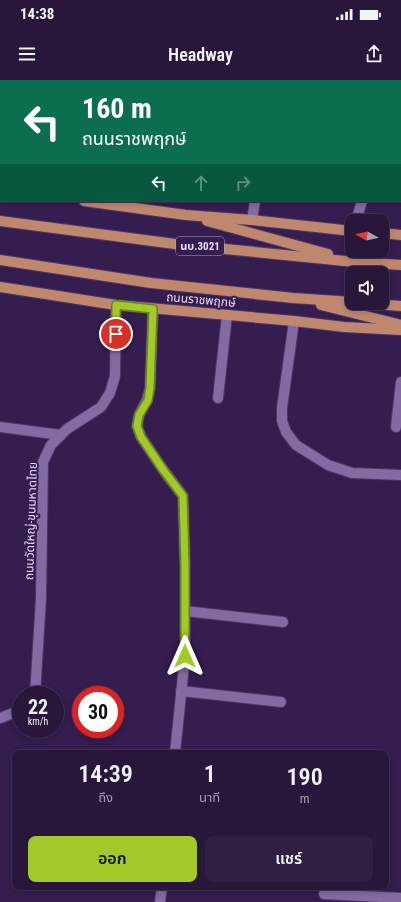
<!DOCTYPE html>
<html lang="th">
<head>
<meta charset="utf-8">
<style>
  :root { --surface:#28163b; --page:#301f42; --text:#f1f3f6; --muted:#a59faf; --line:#443555; --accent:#a1c92a }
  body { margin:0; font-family:"Roboto Condensed","Noto Sans Thai",sans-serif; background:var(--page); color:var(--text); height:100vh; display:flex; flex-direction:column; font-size:15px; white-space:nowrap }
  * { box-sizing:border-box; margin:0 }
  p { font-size:13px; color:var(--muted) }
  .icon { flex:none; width:22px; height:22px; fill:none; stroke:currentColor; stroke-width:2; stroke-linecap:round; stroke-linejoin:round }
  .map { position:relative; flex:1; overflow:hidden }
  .details { position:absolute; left:12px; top:670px; width:377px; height:140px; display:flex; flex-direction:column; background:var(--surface); border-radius:8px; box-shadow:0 2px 6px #0003,0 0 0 1px var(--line) }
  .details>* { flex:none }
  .top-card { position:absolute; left:0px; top:0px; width:401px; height:122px; box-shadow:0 2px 6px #0003,0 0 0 1px var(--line); background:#0b6e4f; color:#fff; overflow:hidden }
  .needle { width:26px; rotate:278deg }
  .buttons { position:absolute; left:345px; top:134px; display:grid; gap:8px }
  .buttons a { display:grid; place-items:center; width:44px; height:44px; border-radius:8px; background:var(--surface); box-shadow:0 2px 6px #0003,0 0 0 1px var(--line); font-size:20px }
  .speed { position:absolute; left:12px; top:606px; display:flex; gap:8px; font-size:20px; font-weight:700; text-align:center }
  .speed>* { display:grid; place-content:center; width:52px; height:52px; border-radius:50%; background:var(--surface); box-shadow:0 2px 6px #0003,0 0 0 1px var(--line); line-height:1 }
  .speed small { font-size:10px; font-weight:400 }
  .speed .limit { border:6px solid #d22; background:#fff; color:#111 }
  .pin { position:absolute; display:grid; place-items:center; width:34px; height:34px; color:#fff; margin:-17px; border:2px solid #fff; border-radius:50%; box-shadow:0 1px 4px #0007 }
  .me { position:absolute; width:44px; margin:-22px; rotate:0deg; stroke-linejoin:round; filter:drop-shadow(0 0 3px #0008) }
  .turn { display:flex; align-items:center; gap:14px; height:84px; padding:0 16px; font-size:18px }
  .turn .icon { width:52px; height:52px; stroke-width:2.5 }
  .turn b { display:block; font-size:28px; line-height:34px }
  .lanes { display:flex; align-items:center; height:38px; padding:0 16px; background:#0003; justify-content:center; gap:20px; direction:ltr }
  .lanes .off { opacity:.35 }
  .eta { display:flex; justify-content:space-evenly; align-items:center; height:68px; text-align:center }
  .eta b { font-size:24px; font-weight:600; line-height:28px }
  .cta { display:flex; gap:8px; margin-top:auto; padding:8px 16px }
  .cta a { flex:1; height:46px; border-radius:8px; background:var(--accent); color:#111; font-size:16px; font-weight:600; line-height:46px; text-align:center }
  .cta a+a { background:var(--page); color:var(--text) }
  .status { display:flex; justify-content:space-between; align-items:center; height:28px; padding:0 20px; background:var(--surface); direction:ltr }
  .status svg { height:11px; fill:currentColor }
  header { display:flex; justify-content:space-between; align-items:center; height:52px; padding:0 16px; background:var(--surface); font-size:18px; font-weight:600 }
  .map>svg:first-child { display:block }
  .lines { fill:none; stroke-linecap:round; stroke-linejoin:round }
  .minor-casing { stroke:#4d3763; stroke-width:12 }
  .major-casing { stroke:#4d3763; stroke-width:12 }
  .minor { stroke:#836aa3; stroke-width:10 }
  .major { stroke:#c0876f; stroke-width:10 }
  .route-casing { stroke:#69831b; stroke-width:10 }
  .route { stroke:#a1c92a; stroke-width:7 }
  .labels { text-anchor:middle; stroke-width:4; stroke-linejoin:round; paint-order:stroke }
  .shield { fill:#351d4f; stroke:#b2a1c7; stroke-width:1 }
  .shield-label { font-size:11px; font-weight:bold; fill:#e7dafa }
  .street-label { font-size:12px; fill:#e7dafa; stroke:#351d4f }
</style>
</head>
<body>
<div class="status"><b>14:38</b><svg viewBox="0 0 49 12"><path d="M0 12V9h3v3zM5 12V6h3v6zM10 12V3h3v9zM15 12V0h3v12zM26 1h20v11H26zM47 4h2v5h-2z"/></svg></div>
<header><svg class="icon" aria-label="menu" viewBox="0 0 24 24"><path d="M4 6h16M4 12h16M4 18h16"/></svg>Headway<svg class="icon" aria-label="share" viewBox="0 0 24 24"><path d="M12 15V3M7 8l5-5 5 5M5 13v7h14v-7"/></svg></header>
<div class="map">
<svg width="401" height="822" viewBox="0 0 401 822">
  <rect width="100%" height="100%" fill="#351d4f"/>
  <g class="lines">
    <g class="minor-casing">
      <g id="minor">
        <path d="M 82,0 L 82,1"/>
        <path d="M 20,1 L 21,0"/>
        <path d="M 103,1 L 103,0"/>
        <path d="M 399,1 L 399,0"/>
        <path d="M 0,11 L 1,5"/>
        <path d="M 0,61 L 1,62"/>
        <path d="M 400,104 L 401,104"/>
        <path d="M 252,140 L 255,121"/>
        <path d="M 356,141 L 362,121"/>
        <path d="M 153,229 L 150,308 L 147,320 L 139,335 L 137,346 L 141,357 L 164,391 L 183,416 L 185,485 L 185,576 L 175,673"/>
        <path d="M 294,241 L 282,328 L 282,341 L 286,352 L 296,365 L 328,385 L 352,393 L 401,395"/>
        <path d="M 218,318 L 227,235"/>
        <path d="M 0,347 L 61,355"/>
        <path d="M 396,347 L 401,302"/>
        <path d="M 185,531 L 283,542"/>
        <path d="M 181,611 L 281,622"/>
        <path d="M 35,615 L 41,518 L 43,382 L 51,365 L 67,349 L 101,327 L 110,313 L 115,296 L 116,225"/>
        <path d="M 0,638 L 19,631 L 21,630"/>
        <path d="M 324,814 L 401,818"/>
        <path d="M 160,822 L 162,807"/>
      </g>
    </g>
    <g class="major-casing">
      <g id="major">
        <path d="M 0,108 L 1,108"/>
        <path d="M 84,121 L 186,135 L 252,140 L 352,151"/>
        <path d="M 0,141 L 175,164 L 355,182 L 401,185"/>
        <path d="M 207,141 L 328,174"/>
        <path d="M 382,153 L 401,155"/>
        <path d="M 0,180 L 151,203 L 293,218 L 352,222"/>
        <path d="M 0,207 L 116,225 L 294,241 L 344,247 L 401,250"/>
        <path d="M 360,223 L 401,226"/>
        <path d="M 321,225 L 401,245"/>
      </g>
    </g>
    <use href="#minor" class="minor"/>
    <use href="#major" class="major"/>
  </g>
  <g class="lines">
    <g class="route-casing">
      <path id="route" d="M 116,254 L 116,225 L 153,229 L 150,308 L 148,320 L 139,335 L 137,346 L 141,357 L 164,391 L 183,416 L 185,485 L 185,576"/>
    </g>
    <use href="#route" class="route"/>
  </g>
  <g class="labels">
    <rect class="shield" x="176" y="157" width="48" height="18" rx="3"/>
    <g class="shield-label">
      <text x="200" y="170">นบ.3021</text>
    </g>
    <g class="street-label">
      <text transform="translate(201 220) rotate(5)" y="4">ถนนราชพฤกษ์</text>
      <text transform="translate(31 441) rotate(-88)" y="4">ถนนวัดใหญ่-ขุนมหาดไทย</text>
    </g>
  </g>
</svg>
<div class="buttons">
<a><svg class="needle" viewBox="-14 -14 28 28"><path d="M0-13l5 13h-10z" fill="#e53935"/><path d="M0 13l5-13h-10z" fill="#a59faf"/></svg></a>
<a><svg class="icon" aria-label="sound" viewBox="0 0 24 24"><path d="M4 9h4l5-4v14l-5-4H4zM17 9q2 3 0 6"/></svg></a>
</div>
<div class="speed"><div>22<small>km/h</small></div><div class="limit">30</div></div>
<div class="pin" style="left:116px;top:254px;background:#d93025"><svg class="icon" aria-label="arrive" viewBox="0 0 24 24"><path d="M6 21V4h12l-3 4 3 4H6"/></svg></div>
<svg class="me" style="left:185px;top:576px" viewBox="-20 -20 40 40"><path d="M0-17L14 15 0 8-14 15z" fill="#a1c92a" stroke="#fff" stroke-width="4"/></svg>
<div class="top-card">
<div class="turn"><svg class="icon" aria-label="left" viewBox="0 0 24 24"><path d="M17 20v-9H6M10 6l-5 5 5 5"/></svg><div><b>160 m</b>ถนนราชพฤกษ์</div></div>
<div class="lanes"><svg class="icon" aria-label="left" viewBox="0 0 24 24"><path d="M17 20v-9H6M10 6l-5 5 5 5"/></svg><svg class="icon off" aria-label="ahead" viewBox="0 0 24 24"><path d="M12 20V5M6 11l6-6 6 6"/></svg><svg class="icon off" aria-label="right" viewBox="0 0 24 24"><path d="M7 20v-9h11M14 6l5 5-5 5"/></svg></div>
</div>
<section class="details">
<div class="eta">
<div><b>14:39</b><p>ถึง</p></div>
<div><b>1</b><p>นาที</p></div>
<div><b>190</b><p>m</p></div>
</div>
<div class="cta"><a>ออก</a><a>แชร์</a></div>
</section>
</div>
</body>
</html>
